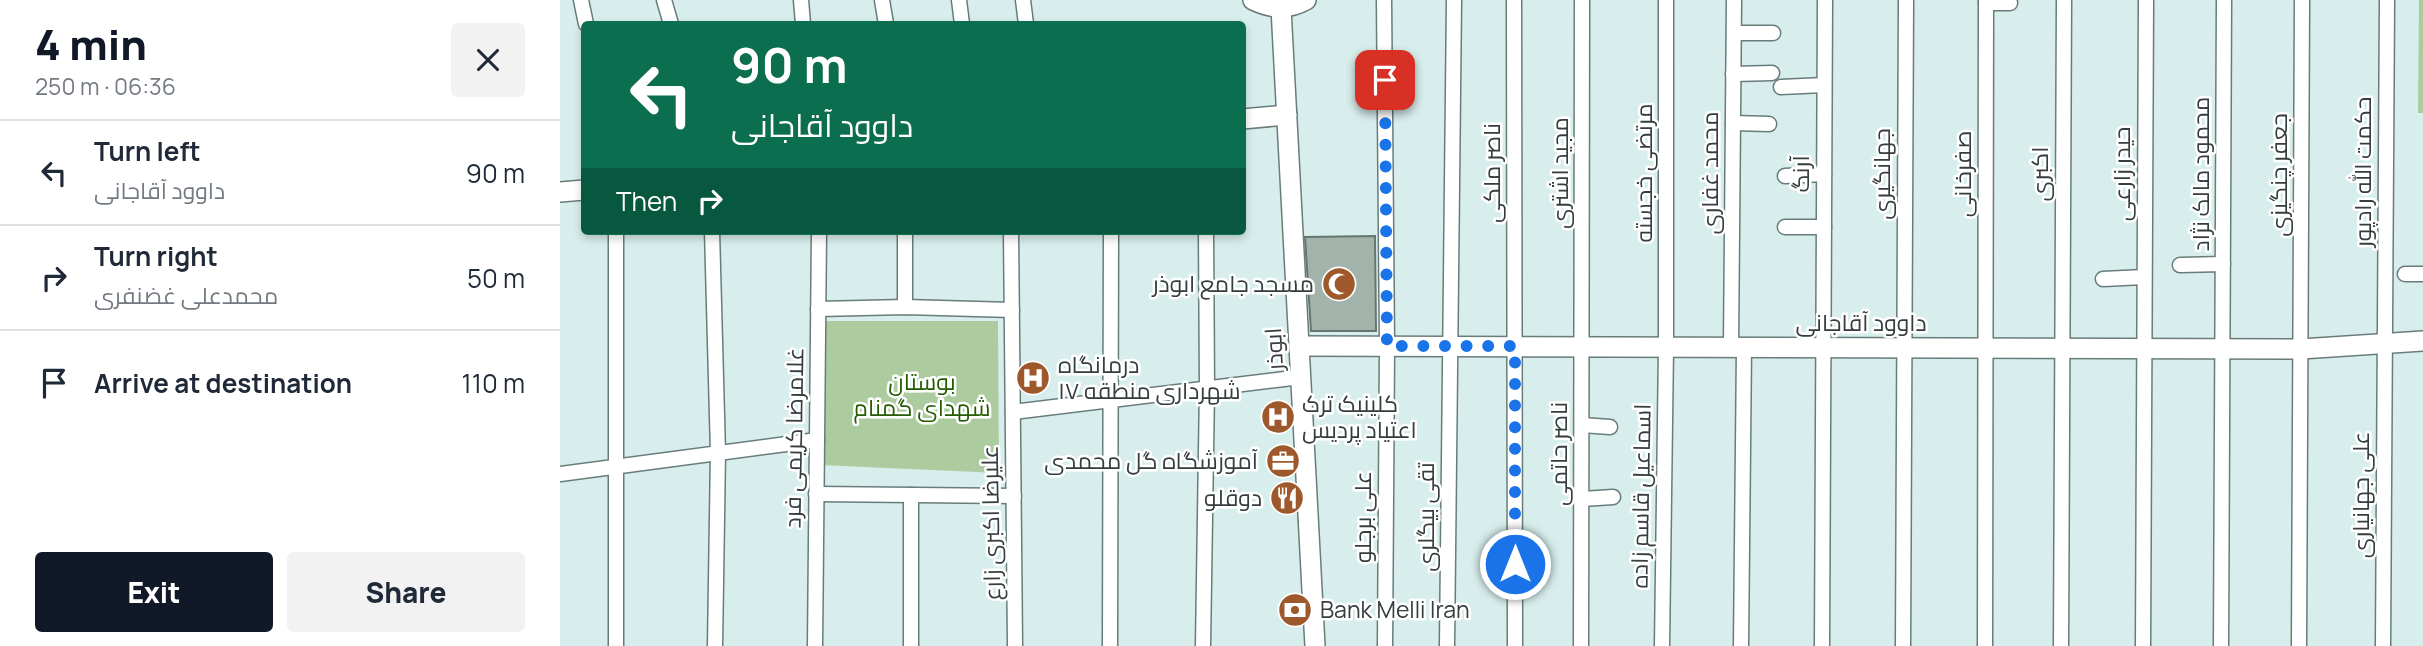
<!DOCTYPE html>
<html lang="en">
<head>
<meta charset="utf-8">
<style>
  :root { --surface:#fff; --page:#f2f2f3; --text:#1f2937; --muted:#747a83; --line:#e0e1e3; --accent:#111827 }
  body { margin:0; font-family:Manrope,Cairo,sans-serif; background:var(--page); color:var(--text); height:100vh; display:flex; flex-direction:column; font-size:26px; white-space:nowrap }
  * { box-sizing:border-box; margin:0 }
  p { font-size:23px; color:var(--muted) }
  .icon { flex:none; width:38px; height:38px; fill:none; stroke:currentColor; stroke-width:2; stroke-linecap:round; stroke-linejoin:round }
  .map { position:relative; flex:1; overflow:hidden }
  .drawer { display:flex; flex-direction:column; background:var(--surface); width:560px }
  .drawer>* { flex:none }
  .banner { position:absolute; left:21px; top:21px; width:665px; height:214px; border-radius:7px; box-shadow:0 4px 10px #0003; background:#0b6e4f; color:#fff; overflow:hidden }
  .pin { position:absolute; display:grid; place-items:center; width:60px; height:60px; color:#fff; margin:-30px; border-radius:14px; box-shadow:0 4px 10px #0006 }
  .me { position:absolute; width:77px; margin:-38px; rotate:0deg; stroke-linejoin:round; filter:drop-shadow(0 0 5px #0008) }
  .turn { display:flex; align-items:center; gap:24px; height:147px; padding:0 35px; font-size:32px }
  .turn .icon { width:91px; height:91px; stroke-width:2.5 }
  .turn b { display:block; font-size:49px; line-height:60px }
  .then { display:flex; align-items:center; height:66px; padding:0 35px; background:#0003; gap:14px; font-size:26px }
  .round { display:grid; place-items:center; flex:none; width:74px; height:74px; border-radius:7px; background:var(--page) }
  .summary { display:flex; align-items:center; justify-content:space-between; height:119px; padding:0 35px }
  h1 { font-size:42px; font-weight:800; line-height:52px; color:var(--accent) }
  .button { display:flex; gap:14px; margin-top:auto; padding:14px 35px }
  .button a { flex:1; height:80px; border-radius:7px; background:var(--accent); color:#fff; font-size:28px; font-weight:800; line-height:80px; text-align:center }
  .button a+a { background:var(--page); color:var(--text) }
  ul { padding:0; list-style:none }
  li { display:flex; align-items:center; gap:21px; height:105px; padding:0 35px; border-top:2px solid var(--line) }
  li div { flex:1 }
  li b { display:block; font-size:26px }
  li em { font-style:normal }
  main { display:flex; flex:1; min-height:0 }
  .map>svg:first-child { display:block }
  .green { fill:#accca0 }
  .building { fill:#a1b3aa; stroke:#66766f; stroke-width:2 }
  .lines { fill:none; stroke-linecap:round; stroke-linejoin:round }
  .street-casing { stroke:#687c7b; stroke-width:17 }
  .secondary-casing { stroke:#687c7b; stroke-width:22 }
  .street { stroke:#fff; stroke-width:14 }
  .secondary { stroke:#fff; stroke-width:19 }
  .route { stroke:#1a73e8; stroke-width:12; stroke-dasharray:0 21.6 }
  .labels { text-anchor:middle; stroke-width:5; stroke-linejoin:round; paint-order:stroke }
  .street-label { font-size:23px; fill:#353d3d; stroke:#fff }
  .poi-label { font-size:23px; fill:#353d3d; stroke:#fff; text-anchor:end }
  .park-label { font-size:23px; fill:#255c00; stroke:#fff }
</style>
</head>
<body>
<main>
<section class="drawer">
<div class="summary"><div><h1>4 min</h1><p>250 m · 06:36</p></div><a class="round"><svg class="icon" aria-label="close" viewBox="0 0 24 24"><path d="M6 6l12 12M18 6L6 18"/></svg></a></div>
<ul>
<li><svg class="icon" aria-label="left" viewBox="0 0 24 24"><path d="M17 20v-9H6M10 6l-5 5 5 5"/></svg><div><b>Turn left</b><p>داوود آقاجانی</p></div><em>90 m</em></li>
<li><svg class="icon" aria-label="right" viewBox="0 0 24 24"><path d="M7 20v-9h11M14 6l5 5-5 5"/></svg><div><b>Turn right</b><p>محمدعلی غضنفری</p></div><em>50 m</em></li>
<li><svg class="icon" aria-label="arrive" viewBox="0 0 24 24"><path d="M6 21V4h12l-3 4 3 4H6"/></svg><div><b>Arrive at destination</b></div><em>110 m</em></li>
</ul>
<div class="button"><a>Exit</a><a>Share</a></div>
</section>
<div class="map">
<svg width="1863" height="646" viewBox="0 0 1863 646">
  <rect width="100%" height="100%" fill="#d8eeed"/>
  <g class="green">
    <path d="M 1859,0 L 1863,0 L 1863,113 L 1858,113 Z"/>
    <path d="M 261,321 L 438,321 L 439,473 L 260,465 Z"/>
  </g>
  <path class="building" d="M 815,236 L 816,331 L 751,331 L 745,237 Z"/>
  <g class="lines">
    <g class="street-casing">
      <g id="street">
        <path d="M 21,0 L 26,24"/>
        <path d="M 104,0 L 111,24"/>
        <path d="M 241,0 L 243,24"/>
        <path d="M 322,0 L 326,24"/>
        <path d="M 399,0 L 402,24"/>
        <path d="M 463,0 L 466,24"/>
        <path d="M 824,0 L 827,346 L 825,646"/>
        <path d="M 954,0 L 955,646"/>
        <path d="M 1426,3 L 1450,3"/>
        <path d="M 1174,33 L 1213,33"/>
        <path d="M 1173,74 L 1212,73"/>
        <path d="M 1221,87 L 1264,85"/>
        <path d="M 1173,123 L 1209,124"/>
        <path d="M 1225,176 L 1264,174"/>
        <path d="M 1225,227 L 1264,227"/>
        <path d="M 56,231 L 56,646"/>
        <path d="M 152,231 L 158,453 L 155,646"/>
        <path d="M 451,231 L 455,646"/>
        <path d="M 1620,265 L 1663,264"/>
        <path d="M 1845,274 L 1863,274"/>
        <path d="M 1543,279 L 1584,277"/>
        <path d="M 345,307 L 345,231"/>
        <path d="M 258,309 L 345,307 L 452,310"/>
        <path d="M 1171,347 L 1174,0"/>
        <path d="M 453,412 L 741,377"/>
        <path d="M 1022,425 L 1050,427"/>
        <path d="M 0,474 L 257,440"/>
        <path d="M 256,494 L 454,496"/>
        <path d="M 351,495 L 351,646"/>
        <path d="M 1022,499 L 1053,497"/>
        <path d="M 255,646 L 259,231"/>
        <path d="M 550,646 L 551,231"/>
        <path d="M 643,646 L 647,388 L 646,231"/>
        <path d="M 887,646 L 894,0"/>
        <path d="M 1021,646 L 1022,0"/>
        <path d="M 1102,646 L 1106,347 L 1106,0"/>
        <path d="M 1181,646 L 1184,347"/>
        <path d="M 1262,646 L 1265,0"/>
        <path d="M 1343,646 L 1346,0"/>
        <path d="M 1425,646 L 1426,0"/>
        <path d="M 1501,646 L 1504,0"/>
        <path d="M 1583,646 L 1586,0"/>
        <path d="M 1661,646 L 1664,0"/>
        <path d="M 1739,646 L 1742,0"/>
        <path d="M 1823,646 L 1827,0"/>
      </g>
    </g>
    <g class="secondary-casing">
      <g id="secondary">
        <path d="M 693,0 C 712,9 728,10 746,0"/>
        <path d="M 721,8 L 755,646"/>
        <path d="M 682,119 L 727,115"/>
        <path d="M 0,192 L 24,190"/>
        <path d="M 739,346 L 1741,349 L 1863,341"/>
      </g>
    </g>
    <use href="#street" class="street"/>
    <use href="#secondary" class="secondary"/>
  </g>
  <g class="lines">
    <path class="route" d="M 825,80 L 827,346 L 955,346 L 955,564"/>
  </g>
  <defs>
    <g id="mosque-disc" transform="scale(1.75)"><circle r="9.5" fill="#9d582b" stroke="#fff"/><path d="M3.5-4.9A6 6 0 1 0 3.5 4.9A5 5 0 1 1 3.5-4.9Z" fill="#fff"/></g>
    <g id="hospital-disc" transform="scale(1.75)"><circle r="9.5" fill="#9d582b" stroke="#fff"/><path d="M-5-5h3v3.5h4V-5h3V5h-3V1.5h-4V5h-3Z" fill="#fff"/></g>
    <g id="office-disc" transform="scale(1.75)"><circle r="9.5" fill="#9d582b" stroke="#fff"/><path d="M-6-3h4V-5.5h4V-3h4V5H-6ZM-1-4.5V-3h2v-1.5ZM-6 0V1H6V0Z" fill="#fff"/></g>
    <g id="restaurant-disc" transform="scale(1.75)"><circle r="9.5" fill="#9d582b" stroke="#fff"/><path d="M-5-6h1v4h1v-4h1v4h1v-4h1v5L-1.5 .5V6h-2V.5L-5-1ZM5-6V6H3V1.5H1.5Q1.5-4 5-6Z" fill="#fff"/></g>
    <g id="bank-disc" transform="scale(1.75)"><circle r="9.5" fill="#9d582b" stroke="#fff"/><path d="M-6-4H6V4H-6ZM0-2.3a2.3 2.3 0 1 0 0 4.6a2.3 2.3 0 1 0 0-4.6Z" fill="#fff"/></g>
  </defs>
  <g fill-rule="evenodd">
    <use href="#mosque-disc" x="779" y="284"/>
    <use href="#hospital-disc" x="473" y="378"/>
    <use href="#hospital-disc" x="718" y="417"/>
    <use href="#office-disc" x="723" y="461"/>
    <use href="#restaurant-disc" x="727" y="498"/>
    <use href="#bank-disc" x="735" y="610"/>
  </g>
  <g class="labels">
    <g class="street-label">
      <text transform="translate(1803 172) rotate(-90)" y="8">حکمت الله رادپور</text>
      <text transform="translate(932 173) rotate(-90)" y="8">ناصر ملکی</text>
      <text transform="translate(1000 173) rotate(-90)" y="8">مجید اشتری</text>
      <text transform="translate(1084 173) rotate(-90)" y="8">مرتضی خجسته</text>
      <text transform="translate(1150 173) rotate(-90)" y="8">محمد غفاری</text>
      <text transform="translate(1241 174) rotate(-90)" y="8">آرنگ</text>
      <text transform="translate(1322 174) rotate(-90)" y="8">جهانگیری</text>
      <text transform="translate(1403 174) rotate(-90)" y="8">صفرخانی</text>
      <text transform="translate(1480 174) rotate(-90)" y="8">اکبری</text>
      <text transform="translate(1562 174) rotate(-90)" y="8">حیدر زارعی</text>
      <text transform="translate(1641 174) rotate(-90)" y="8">محمود مالک نژاد</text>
      <text transform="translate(1719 175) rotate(-90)" y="8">جعفر چنگیزی</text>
      <text x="1301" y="331">داوود آقاجانی</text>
      <text transform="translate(714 349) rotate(-93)" y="8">ابوذر</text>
      <text transform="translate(234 438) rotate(-89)" y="8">غلامرضا کریمی فرد</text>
      <text transform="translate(999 454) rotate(-90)" y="8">ناصر حاتمی</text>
      <text transform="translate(1801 495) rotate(-90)" y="8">علی جهانیاری</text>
      <text transform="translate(1081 496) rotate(-89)" y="8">اسماعیل قاسم زاده</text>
      <text transform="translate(803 517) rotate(-90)" y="8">علی برجلو</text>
      <text transform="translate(866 517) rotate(-90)" y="8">تقی بیگلری</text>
      <text transform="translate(431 523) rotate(-91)" y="8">علیرضا اکبری زارع</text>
    </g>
    <g class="poi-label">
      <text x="754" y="292">مسجد جامع ابوذر</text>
      <text x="498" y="373" text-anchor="start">درمانگاه<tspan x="498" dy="26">شهرداری منطقه ۱۷</tspan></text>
      <text x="742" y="412" text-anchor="start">کلینیک ترک<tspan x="742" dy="26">اعتیاد پردیس</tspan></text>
      <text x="698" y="469">آموزشگاه گل محمدی</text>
      <text x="702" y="506">دوقلو</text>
      <text x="760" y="618" text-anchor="start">Bank Melli Iran</text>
    </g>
    <g class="park-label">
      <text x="362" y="390">بوستان<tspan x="362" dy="26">شهدای گمنام</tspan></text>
    </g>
  </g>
</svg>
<div class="pin" style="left:825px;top:80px;background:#d93025"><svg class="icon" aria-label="arrive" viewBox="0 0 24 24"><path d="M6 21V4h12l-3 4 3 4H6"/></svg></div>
<svg class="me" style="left:955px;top:564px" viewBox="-20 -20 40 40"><circle r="17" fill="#1a73e8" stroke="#fff" stroke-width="3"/><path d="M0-11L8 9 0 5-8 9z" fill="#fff"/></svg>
<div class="banner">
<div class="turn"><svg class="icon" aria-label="left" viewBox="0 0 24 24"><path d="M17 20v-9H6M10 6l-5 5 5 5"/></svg><div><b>90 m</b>داوود آقاجانی</div></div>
<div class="then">Then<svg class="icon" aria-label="right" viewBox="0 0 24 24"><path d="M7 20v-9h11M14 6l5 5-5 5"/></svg></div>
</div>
</div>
</main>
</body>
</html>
